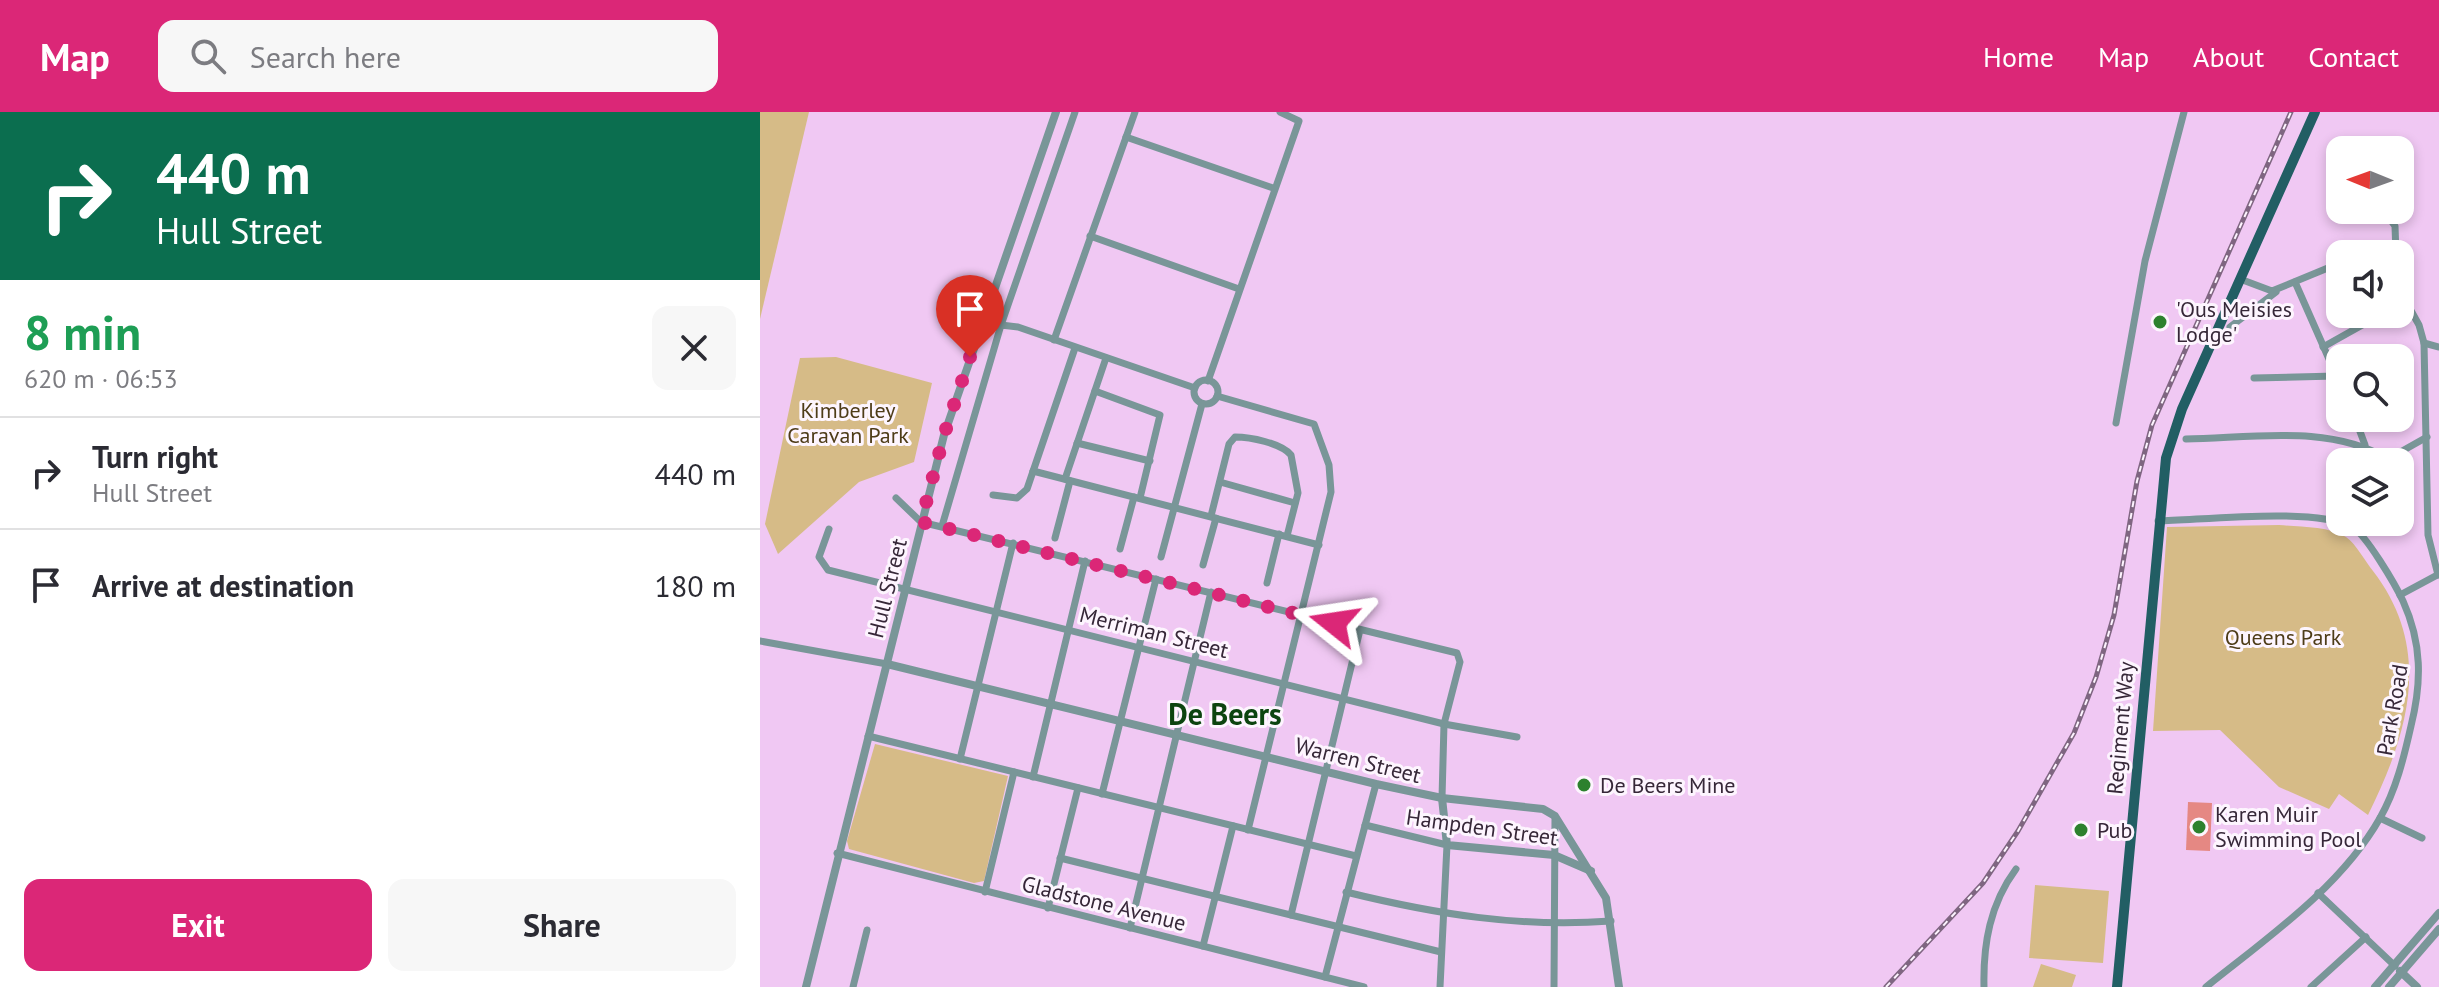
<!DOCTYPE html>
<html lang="en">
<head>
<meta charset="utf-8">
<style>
  :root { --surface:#fff; --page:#f7f7f7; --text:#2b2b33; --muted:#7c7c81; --line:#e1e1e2; --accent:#db2777 }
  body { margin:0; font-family:"PT Sans",sans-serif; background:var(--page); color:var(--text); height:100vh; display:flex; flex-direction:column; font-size:30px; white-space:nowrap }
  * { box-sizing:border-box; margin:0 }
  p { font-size:26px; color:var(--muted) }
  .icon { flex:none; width:44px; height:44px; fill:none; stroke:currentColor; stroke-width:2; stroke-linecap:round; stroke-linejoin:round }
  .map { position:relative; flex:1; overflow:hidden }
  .side { display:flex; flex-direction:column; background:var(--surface); width:760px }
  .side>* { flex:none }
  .top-card { background:#0b6e4f; color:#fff; overflow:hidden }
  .needle { width:52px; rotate:271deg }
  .tools { position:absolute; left:1566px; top:24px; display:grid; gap:16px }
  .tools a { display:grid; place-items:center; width:88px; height:88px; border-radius:16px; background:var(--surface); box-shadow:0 4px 12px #0003; font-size:40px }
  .pin { position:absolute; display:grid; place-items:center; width:68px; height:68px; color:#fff; margin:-82px -34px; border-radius:50% 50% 50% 0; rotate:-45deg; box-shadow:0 0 8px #0007 }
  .pin .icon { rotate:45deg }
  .me { position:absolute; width:88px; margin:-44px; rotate:285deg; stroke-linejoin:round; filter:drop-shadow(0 0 6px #0008) }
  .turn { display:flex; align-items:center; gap:28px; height:168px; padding:0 24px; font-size:36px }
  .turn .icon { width:104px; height:104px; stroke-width:2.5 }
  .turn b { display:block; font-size:56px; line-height:68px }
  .round { display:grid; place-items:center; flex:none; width:84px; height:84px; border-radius:16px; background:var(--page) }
  .summary { display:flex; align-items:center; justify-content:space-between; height:136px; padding:0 24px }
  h1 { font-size:48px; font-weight:600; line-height:60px; color:#1e9e55 }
  .button { display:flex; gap:16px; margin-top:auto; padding:16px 24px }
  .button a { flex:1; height:92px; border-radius:16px; background:var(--accent); color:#fff; font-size:32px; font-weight:600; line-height:92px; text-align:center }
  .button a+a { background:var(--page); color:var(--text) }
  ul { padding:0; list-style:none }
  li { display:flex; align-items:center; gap:24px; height:112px; padding:0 24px; border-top:2px solid var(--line) }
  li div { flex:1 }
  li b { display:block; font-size:30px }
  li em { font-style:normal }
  header { display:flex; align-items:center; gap:48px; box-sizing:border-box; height:112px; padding:0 40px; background:var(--accent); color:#fff }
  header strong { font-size:38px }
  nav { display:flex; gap:44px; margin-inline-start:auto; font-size:28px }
  .search { width:560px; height:72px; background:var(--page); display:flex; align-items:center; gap:20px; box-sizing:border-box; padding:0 28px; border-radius:16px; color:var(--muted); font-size:30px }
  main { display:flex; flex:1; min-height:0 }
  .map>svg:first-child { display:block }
  .green { fill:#d6bb87 }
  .water { fill:#e58883 }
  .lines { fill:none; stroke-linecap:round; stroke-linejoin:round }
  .minor { stroke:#799698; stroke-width:7 }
  .tertiary { stroke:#799698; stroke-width:8 }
  .primary { stroke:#225e64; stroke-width:10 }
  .rail-casing { stroke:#7f6681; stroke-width:5 }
  .rail { stroke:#fdf5fe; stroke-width:2; stroke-dasharray:6; stroke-linecap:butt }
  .route { stroke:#db2777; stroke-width:14; stroke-dasharray:0 25.2 }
  .poi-dot { fill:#2d812e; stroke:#fdf5fe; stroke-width:3 }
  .labels { text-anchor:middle; stroke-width:6; stroke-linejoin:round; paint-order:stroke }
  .poi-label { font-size:22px; fill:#362738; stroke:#fdf5fe; text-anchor:start }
  .park-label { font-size:22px; fill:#4e3c18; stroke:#fdf5fe }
  .street-label { font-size:22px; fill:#362738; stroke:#fdf5fe }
  .district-label { font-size:30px; font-weight:bold; fill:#0c440f; stroke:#fdf5fe }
</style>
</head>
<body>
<header>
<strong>Map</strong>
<div class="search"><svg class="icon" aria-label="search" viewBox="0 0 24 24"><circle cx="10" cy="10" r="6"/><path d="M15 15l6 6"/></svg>Search here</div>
<nav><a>Home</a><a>Map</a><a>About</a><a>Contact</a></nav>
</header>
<main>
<section class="side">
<div class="top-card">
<div class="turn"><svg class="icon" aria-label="right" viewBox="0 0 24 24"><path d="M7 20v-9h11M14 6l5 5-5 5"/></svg><div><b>440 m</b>Hull Street</div></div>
</div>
<div class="summary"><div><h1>8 min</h1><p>620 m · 06:53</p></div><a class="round"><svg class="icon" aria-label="close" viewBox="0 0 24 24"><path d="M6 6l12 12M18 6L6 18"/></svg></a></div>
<ul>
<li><svg class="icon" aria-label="right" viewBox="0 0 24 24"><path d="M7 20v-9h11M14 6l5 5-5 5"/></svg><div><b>Turn right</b><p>Hull Street</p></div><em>440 m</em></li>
<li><svg class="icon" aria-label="arrive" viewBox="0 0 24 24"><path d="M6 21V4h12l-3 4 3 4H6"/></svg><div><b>Arrive at destination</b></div><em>180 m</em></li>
</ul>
<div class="button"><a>Exit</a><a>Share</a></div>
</section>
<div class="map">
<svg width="1679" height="875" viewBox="0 0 1679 875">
  <rect width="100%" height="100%" fill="#f0c8f3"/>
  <g class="green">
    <path d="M 0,0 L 49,0 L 0,207 Z"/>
    <path d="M 76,245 L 172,271 L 154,350 L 99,370 L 18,442 L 5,412 L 40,246 Z"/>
    <path d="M 1519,413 C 1540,415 1568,414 1586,425 C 1596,432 1605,449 1613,459 C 1674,538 1648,622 1608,703 L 1579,682 L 1569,697 L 1519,675 L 1460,618 L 1393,619 L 1407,415 Z"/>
    <path d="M 115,632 L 248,664 L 224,769 L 214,771 L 89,737 L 87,729 Z"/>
    <path d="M 1275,773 L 1349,779 L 1343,851 L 1269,846 Z"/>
    <path d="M 1281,852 L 1316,863 L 1312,875 L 1273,875 Z"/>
  </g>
  <path class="water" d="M 1428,690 L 1452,691 L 1450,739 L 1426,738 Z"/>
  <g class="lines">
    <g class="minor">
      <path d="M 366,25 L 513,76"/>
      <path d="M 1623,98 L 1635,114 L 1636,142"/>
      <path d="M 330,124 L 479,177"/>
      <path d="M 1640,156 L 1643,169 L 1640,176"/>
      <path d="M 1480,167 L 1512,179 L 1580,151"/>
      <path d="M 1535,170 L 1580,272"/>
      <path d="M 1640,179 L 1659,213 L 1664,231 L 1668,423 L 1678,463"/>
      <path d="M 241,213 L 315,0"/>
      <path d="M 1470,215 L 1516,180"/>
      <path d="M 294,228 L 375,0"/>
      <path d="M 1664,231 L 1679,235"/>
      <path d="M 1563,235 L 1622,202"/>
      <path d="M 1494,266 L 1576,264"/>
      <circle cx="446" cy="280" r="12"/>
      <path d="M 448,269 L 539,9 L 520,0"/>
      <path d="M 335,279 L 400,303 L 380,386"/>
      <path d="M 457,284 L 554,312 L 569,353 L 571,380 L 488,718"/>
      <path d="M 1595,306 L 1605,333"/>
      <path d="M 1356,311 L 1385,149 L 1424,0"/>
      <path d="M 1426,327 C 1492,326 1569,312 1628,347 L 1667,325"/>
      <path d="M 317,331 L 390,349"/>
      <path d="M 273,359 L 559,433"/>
      <path d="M 305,367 L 346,246"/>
      <path d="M 460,370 L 535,391"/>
      <path d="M 233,383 L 257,386 L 267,377 L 315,236"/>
      <path d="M 136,386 L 161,410 L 697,541 L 700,550 L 684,612 L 682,686"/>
      <path d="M 451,404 L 469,332 L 475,325 C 490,325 521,331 531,343 L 538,381 L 527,424"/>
      <path d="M 1398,409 C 1444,408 1554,395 1592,415 C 1606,422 1636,474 1643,489 C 1662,531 1662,570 1651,614 C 1644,645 1636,678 1620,706 C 1581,775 1507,826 1446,875"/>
      <path d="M 182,414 L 241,213 L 258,215 L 435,276"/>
      <path d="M 69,417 L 59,445 L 68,458 L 684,612 L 757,625"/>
      <path d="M 295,426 L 310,369"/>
      <path d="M 360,437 L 374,385"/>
      <path d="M 401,445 L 442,292"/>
      <path d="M 443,453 L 456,406"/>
      <path d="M 507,471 L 519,422"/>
      <path d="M 1640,483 L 1679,462"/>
      <path d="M 0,529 L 127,552"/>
      <path d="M 108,624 L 596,744"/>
      <path d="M 200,647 L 253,431"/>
      <path d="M 273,665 L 325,449"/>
      <path d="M 342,682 L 396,467"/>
      <path d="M 1620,706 L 1662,726"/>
      <path d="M 605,713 L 687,733 L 680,875"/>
      <path d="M 77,741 L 604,875"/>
      <path d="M 300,746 L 681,840"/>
      <path d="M 225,780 L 254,660"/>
      <path d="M 586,780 C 675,802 760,816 851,809"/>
      <path d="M 1558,781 L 1635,854"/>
      <path d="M 288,796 L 318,676"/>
      <path d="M 531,803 L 600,518"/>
      <path d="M 370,816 L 451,480"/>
      <path d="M 443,834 L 473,714"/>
      <path d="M 565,865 L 616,672"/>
      <path d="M 93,875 L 107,818"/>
      <path d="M 794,875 L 795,705"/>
      <path d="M 1224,875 C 1223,832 1230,792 1256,757"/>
      <path d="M 1551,875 L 1606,825"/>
    </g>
    <g class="tertiary">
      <path d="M 127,552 L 616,672 L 682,686 L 783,697 L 795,704 L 846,786 L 859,875"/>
      <path d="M 682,686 L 687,733 L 794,743 L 831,759"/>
      <path d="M 1640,859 L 1657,875"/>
      <path d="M 46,875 L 184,323 L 296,0"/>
      <path d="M 1615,875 L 1679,801"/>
      <path d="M 1629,875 L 1679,817"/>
    </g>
    <path class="primary" d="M 1357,875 L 1406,346 L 1422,297 L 1555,0"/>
    <g class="rail-casing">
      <path id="rail" d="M 1126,875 L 1223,771 L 1258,719 L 1314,621 L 1336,565 L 1354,503 L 1377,369 L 1392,313 L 1531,0"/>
    </g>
    <use href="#rail" class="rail"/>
  </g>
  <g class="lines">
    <path class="route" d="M 210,245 L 184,323 L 161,410 L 574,511"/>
  </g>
  <g class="poi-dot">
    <circle cx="1400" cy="210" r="8"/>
    <circle cx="824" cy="673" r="8"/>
    <circle cx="1439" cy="715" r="8"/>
    <circle cx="1321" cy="718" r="8"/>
  </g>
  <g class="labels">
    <g class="poi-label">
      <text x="1416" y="205">'Ous Meisies<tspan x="1416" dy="25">Lodge'</tspan></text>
      <text x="840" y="681">De Beers Mine</text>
      <text x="1455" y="710">Karen Muir<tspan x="1455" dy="25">Swimming Pool</tspan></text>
      <text x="1337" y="726">Pub</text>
    </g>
    <g class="park-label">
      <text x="88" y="306">Kimberley<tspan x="88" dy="25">Caravan Park</tspan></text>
      <text x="1523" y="533">Queens Park</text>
    </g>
    <g class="street-label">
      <text transform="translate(127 476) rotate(-76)" y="8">Hull Street</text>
      <text transform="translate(394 520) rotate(14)" y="8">Merriman Street</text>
      <text transform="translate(1632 598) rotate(-80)" y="8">Park Road</text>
      <text transform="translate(1360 616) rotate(-85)" y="8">Regiment Way</text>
      <text transform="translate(598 648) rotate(14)" y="8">Warren Street</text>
      <text transform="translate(722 715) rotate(8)" y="8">Hampden Street</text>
      <text transform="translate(344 791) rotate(14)" y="8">Gladstone Avenue</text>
    </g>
    <g class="district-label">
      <text x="465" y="613">De Beers</text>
    </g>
  </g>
</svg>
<div class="tools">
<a><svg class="needle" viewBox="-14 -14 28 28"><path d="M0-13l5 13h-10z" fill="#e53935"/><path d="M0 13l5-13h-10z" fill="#7c7c81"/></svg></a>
<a><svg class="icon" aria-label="sound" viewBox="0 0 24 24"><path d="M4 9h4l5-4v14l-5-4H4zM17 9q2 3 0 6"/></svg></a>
<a><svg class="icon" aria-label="search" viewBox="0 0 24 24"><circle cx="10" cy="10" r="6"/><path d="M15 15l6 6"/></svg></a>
<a><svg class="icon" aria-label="layers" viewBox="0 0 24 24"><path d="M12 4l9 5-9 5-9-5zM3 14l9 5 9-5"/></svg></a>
</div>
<div class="pin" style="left:210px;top:245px;background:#d93025"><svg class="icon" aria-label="arrive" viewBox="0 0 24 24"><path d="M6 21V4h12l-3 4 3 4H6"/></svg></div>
<svg class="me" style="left:574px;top:511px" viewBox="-20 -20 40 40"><path d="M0-17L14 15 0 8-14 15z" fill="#db2777" stroke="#fff" stroke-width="4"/></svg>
</div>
</main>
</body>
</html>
